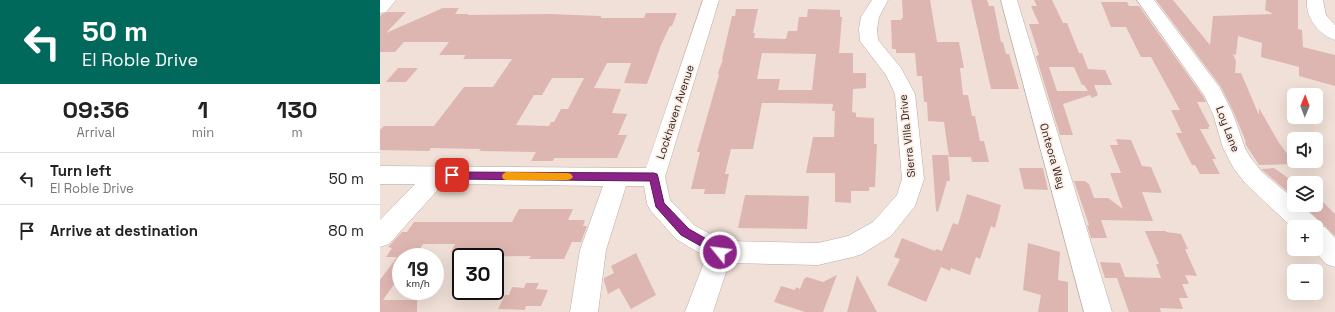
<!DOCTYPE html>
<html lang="en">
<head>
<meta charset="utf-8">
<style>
  :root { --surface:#fff; --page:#f2f2f2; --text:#222; --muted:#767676; --line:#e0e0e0 }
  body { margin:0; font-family:"Space Grotesk",sans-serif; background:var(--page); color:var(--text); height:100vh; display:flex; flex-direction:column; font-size:15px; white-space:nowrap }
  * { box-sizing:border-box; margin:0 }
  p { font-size:13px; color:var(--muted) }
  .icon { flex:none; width:22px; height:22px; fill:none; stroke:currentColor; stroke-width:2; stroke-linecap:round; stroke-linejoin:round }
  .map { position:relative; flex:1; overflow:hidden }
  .panel { display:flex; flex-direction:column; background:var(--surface); width:380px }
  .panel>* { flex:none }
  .hud { background:#00695c; color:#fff; overflow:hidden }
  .needle { width:26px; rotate:1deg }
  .fabs { position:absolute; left:907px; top:88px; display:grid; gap:8px }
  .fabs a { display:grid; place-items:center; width:36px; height:36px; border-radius:6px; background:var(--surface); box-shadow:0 4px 16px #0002; font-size:20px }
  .speed { position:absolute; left:12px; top:248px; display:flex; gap:8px; font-size:20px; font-weight:700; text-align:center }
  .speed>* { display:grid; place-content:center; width:52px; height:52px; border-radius:50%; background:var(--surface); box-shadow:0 4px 16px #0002; line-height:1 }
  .speed small { font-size:10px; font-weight:400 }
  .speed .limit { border:2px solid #111; border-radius:6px; background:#fff; color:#111 }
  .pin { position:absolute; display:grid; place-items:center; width:34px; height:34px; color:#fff; margin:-17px; border-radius:8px; box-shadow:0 2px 6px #0006 }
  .me { position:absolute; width:44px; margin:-22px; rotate:299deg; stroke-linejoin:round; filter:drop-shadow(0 0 3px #0008) }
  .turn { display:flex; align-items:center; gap:14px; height:84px; padding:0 16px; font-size:18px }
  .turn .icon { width:52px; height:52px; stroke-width:2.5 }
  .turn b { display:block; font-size:28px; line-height:34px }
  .eta { display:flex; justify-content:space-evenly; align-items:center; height:68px; text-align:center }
  .eta b { font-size:24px; font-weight:700; line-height:28px }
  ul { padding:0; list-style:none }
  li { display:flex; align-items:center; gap:12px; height:52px; padding:0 16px; border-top:1px solid var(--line) }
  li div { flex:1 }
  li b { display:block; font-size:15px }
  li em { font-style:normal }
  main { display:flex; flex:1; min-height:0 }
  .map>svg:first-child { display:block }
  .building { fill:#deb6b1; fill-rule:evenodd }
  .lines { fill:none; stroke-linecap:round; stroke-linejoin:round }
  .minor-casing { stroke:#baaca3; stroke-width:1 }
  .minor { fill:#fff; fill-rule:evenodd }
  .route { fill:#8c2389; stroke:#5b1759 }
  .slow { fill:#f59e0b }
  .labels { text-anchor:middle; stroke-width:3.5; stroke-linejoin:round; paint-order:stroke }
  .street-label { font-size:11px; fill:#251f1c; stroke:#fdede4 }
</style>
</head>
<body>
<main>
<section class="panel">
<div class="hud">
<div class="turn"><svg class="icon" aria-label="left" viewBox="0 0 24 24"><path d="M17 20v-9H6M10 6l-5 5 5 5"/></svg><div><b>50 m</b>El Roble Drive</div></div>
</div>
<div class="eta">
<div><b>09:36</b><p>Arrival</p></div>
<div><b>1</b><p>min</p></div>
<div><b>130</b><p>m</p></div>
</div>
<ul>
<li><svg class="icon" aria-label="left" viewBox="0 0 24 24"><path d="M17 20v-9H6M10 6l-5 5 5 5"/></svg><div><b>Turn left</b><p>El Roble Drive</p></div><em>50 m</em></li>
<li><svg class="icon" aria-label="arrive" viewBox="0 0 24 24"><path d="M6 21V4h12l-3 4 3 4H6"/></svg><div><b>Arrive at destination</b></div><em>80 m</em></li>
</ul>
</section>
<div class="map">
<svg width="955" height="312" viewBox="0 0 955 312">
  <rect width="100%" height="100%" fill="#f0e0d7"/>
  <g class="building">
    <path d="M 522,0 L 550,0 L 557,42 L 579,42 L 584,68 L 580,68 L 583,95 L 588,95 L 592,116 L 595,116 L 600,141 L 604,141 L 609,162 L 592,162 L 591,157 L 569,157 L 564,122 L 548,121 L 547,102 L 544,102 L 542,76 L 537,76 L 535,53 L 516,53 L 516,49 L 512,49 L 511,20 L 522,20 L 521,18 L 523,18 Z"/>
    <path d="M 591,0 L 607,0 L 609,6 L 614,6 L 621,42 L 623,42 L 626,54 L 629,54 L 639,89 L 611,89 Z"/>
    <path d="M 654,0 L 672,0 L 683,23 L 687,23 L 699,53 L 702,53 L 708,69 L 725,70 L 732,85 L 714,85 L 718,95 L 712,98 L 710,95 L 683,104 L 693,135 L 680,135 L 656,56 L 659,55 L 649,24 L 659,24 L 651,6 L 657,6 ZM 669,67 L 694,67 L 702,85 L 704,85 L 708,91 L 677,91 Z"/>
    <path d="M 776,0 L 793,0 L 830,45 L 833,16 L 893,14 L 885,10 L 886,0 L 918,0 L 918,29 L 922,30 L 923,47 L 955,55 L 955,86 L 919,76 L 919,67 L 881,57 L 882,43 L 858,36 L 856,55 L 853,54 L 856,61 L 855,73 L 861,73 L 879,115 L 879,108 L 899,143 L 915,164 L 879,165 L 866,145 L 865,142 L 866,142 L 854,113 L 841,87 Z"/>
    <path d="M 721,2 L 747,2 L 749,6 L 759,6 L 823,96 L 826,102 L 817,102 L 830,127 L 828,127 L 829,129 L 820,129 L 836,159 L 832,159 L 840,174 L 820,174 L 815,165 L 812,165 L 796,133 L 802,133 L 791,110 L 800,110 L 771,57 L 761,57 L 746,27 L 731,27 Z"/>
    <path d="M 63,8 L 79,8 L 75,14 L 89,14 L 88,15 L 169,14 L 221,16 L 221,18 L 264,18 L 266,13 L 297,13 L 292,26 L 290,26 L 281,45 L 267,84 L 244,83 L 251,63 L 227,63 L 214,88 L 241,89 L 232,113 L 247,114 L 238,135 L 247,135 L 237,158 L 174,158 L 173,161 L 151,161 L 156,152 L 99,151 L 101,149 L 51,148 L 49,151 L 0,150 L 0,130 L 4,126 L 54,126 L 84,87 L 113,87 L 132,59 L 83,59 L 86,55 L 59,55 L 69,42 L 24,42 L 15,52 L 0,52 L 0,16 L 2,14 L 8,12 L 26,12 L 6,33 ZM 172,78 L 204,78 L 188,109 L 181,109 L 174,122 L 171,122 L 169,126 L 136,125 L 154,95 L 162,95 Z"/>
    <path d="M 356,9 L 378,9 L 373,33 L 375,33 L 374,38 L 406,39 L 408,31 L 417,31 L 419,17 L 427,17 L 428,9 L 460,10 L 460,17 L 462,17 L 459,53 L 473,53 L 473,73 L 486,73 L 486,88 L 473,89 L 472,112 L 476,113 L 476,117 L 494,118 L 494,144 L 497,144 L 495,187 L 489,187 L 489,191 L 471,191 L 471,203 L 455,202 L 455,173 L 426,173 L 433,137 L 454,137 L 455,111 L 452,111 L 453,104 L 404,103 L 382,103 L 373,149 L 351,149 L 345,174 L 349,174 L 345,194 L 324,194 L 325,189 L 311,189 L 320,152 L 317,152 L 339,75 L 338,73 L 343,59 L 342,59 L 352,16 L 355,16 ZM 382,53 L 436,54 L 432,90 L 398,90 L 400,79 L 377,79 Z"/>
    <path d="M 18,68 L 38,68 L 26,82 L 6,82 Z"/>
    <path d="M 736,139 L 751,140 L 762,166 L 771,167 L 782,193 L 762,192 L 773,221 L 721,220 L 727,238 L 711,238 L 707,225 L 709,225 L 694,181 L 705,181 L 709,184 L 714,198 L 728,198 L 743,209 L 730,173 L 741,173 L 730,145 L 738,145 Z"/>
    <path d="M 552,155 L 568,155 L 570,181 L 567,181 L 558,212 L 556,211 Z"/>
    <path d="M 639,168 L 663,168 L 668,190 L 644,189 Z"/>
    <path d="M 894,168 L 915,183 L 914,197 L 881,169 Z"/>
    <path d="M 587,194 L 621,205 L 615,228 L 611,226 L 600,259 L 596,257 L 590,275 L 571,268 L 570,271 L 561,267 L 546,302 L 507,285 L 520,259 L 514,257 L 522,238 L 555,251 L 556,249 L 562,251 L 573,223 L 578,225 Z"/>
    <path d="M 365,195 L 429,196 L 427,229 L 358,228 Z"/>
    <path d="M 936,198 L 944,203 L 955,214 L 955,236 L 923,205 L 936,205 Z"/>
    <path d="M 139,209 L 193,209 L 188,220 L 205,220 L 203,226 L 207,226 L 201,242 L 192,242 L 184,259 L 149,259 L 151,256 L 82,257 L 85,252 L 71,252 L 75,244 L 43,244 L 35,257 L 21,257 L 21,274 L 3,300 L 37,300 L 37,312 L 0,312 L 0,280 L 17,257 L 6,257 L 12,248 L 8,247 L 22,232 L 27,232 L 34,222 L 132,222 Z"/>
    <path d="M 765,231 L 786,231 L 786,232 L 801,234 L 808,249 L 805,249 L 817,276 L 805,275 L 809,284 L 802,284 L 808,298 L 799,298 L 803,309 L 780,308 L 781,312 L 749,312 L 737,278 L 725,278 L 720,262 L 740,263 L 745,277 L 781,278 L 776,264 L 779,264 Z"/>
    <path d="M 648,243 L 680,252 L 678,280 L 688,282 L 688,312 L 658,312 L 661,295 L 643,290 Z"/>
    <path d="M 256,253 L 276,295 L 251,309 L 239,288 L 228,294 L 224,281 L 224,278 L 234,273 L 231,266 Z"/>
    <path d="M 457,275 L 443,312 L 425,312 L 394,302 L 401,286 L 415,290 L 416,287 L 420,289 L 424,279 L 427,277 L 443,282 Z"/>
    <path d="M 477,275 L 497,312 L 467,312 Z"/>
    <path d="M 146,283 L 159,283 L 156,289 L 168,290 L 161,306 L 146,306 L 145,310 L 118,309 L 125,295 L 129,295 L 132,287 L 144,288 Z"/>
  </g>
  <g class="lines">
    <g class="minor-casing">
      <g id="minor">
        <path d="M 0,0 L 16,0 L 6,12 L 0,13 Z"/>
        <path d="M 323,0 L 339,0 L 285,177 L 290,200 L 314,225 L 343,241 L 438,243 L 468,236 L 493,222 L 517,195 L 522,179 L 515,94 L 506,75 L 480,41 L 479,29 L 481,17 L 492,0 L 508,0 L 499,17 L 497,29 L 498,40 L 521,68 L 535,94 L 544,179 L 535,206 L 511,236 L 482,254 L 473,257 L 438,265 L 349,263 L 333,312 L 305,312 L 326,257 L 296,239 L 271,211 L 267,204 L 264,186 L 246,186 L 226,250 L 218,312 L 190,312 L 200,250 L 223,186 L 63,184 L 9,244 L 0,247 L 0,220 L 35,184 L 0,184 L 0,166 L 266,168 Z"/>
        <path d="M 621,0 L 637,0 L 732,312 L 704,312 Z"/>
        <path d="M 757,0 L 774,0 L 840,88 L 853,114 L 865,148 L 870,157 L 882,172 L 914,199 L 914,205 L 921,205 L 938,220 L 941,226 L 945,227 L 955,238 L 955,267 L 946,264 L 933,249 L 936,249 L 936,227 L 914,227 L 914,229 L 866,184 L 854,169 L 843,148 L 833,114 L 824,95 Z"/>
        <path d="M 927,0 L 943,0 L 946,15 L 955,25 L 955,40 C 939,35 925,17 927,0 Z"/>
      </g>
    </g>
    <use href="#minor" class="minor"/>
  </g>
  <path class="route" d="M 72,172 L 274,173 L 277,174 L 278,177 L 284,203 L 309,229 L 344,249 L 346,252 L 344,255 L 340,256 L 337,255 L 301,235 L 276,207 L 270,181 L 72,179 L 69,178 L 68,175 L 69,173 Z"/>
  <path class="slow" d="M 126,172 L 188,173 L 191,174 L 193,177 L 191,179 L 188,180 L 126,180 L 123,179 L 122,176 L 123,174 Z"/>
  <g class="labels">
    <g class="street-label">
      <text transform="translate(295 112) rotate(-72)" y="4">Lockhaven Avenue</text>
      <text transform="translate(848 129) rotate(69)" y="4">Loy Lane</text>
      <text transform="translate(527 136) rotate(-96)" y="4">Sierra Villa Drive</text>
      <text transform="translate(673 156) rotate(74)" y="4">Onteora Way</text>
    </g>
  </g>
</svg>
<div class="fabs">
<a><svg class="needle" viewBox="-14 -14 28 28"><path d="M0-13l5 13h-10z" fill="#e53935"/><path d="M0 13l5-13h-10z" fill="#767676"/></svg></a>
<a><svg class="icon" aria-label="sound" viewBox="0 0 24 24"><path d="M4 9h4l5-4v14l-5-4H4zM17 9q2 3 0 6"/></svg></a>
<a><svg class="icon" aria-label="layers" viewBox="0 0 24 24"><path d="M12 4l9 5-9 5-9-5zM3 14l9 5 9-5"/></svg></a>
<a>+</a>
<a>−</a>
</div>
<div class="speed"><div>19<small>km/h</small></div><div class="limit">30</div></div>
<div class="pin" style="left:72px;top:175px;background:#d93025"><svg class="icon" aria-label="arrive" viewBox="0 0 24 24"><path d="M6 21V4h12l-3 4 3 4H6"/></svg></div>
<svg class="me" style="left:340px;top:252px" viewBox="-20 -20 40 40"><circle r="17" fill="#8c2389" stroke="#fff" stroke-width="3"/><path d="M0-11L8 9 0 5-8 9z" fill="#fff"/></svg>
</div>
</main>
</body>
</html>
